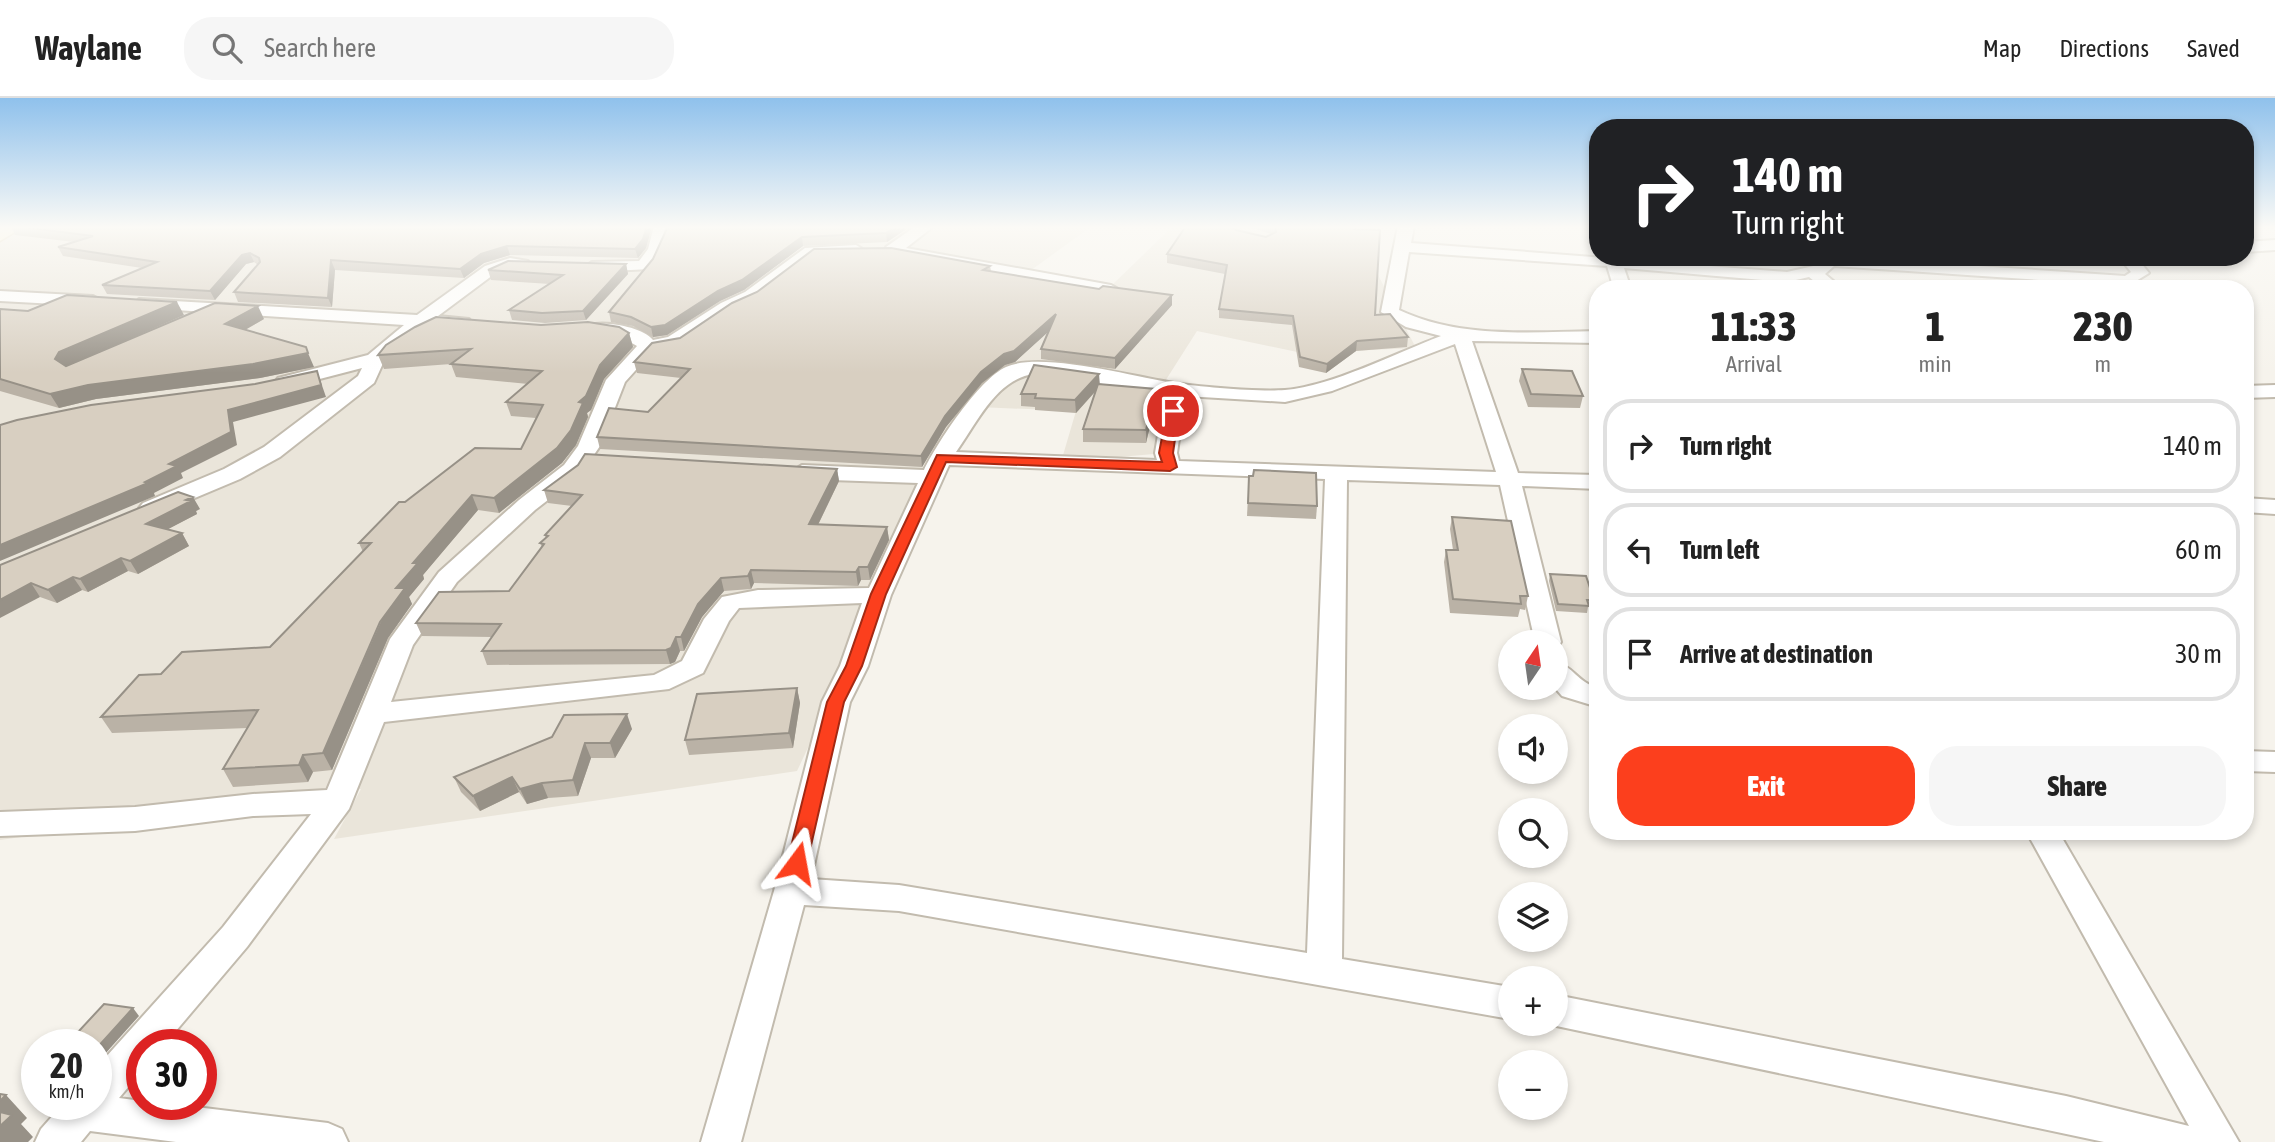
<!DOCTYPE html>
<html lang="en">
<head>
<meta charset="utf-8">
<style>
  :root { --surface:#fff; --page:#f6f6f6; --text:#222; --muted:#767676; --line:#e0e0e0; --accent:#fc3f1d }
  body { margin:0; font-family:"Asap Condensed",sans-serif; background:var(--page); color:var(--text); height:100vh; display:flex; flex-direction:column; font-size:26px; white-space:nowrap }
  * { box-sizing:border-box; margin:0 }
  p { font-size:23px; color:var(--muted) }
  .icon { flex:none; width:38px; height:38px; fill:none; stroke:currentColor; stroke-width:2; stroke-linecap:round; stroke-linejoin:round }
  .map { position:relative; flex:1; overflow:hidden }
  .details { position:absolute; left:1589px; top:182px; width:665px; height:560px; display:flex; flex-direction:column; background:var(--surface); border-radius:28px; box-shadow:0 4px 10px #0003 }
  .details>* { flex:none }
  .banner { position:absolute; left:1589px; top:21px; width:665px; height:147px; border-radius:28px; box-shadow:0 4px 10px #0003; background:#202124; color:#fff; overflow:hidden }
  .needle { width:46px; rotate:13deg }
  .buttons { position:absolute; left:1498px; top:532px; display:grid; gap:14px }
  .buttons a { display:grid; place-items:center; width:70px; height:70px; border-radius:50%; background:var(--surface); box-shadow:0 4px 10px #0003; font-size:35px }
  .speed { position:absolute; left:21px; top:931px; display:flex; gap:14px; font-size:35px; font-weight:700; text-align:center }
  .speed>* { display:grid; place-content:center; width:91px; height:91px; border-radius:50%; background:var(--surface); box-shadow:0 4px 10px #0003; line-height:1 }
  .speed small { font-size:18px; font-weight:400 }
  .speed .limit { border:10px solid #d22; background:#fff; color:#111 }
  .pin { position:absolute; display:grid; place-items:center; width:60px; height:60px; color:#fff; margin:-30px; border:4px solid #fff; border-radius:50%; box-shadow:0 2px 7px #0007 }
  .me { position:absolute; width:77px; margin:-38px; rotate:13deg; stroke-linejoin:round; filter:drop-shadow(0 0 5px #0008) }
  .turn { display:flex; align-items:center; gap:24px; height:147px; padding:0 28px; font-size:32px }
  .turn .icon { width:91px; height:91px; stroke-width:2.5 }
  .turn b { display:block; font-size:49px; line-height:60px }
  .eta { display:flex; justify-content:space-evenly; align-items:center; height:119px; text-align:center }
  .eta b { font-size:42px; font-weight:800; line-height:49px }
  .action { display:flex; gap:14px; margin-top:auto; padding:14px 28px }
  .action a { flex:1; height:80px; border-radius:28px; background:var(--accent); color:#fff; font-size:28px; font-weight:800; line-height:80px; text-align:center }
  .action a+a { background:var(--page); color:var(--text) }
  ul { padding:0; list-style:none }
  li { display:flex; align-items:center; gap:21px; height:94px; margin:0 14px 10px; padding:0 14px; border:4px solid var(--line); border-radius:28px }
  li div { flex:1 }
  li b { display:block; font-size:26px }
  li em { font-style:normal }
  header { display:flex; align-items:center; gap:42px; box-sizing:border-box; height:98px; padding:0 35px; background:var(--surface); border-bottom:2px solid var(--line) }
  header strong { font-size:33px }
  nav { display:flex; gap:38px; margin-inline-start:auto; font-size:24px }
  .search { width:490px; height:63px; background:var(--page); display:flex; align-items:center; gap:18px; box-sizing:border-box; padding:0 24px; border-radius:28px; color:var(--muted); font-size:26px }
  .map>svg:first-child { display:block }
  .residential { fill:#eae5da }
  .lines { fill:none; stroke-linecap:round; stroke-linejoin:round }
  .minor-casing { stroke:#c2bbae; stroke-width:4 }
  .secondary-casing { stroke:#d6c79b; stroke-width:3 }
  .minor { fill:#fff; fill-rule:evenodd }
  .secondary { fill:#fff3cd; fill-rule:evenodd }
  .wall { fill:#bab2a6 }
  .shaded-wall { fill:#979187 }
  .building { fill:#d8cfc1; stroke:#979187; stroke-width:2 }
  .route { fill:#fc3f1d; stroke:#a42913; stroke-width:2 }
</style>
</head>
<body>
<header>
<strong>Waylane</strong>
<div class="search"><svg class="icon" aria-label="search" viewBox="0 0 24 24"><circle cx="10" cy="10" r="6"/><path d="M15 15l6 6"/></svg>Search here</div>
<nav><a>Map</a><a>Directions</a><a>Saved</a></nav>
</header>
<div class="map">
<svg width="2275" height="1044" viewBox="0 0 2275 1044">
  <rect width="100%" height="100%" fill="#f6f3ec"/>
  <path class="residential" d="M 0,128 L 1092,128 L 1023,178 L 1112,187 L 1173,128 L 1363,128 L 1377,175 L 1416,250 L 1302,255 L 1197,233 L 1162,288 L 1154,356 L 1061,364 L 1076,313 L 978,309 L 946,357 L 797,673 L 334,741 L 361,691 L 0,742 Z"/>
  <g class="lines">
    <g class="minor-casing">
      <g id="minor">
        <path d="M 654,128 L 670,128 L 664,151 L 650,171 L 592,174 L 584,169 L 592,164 L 639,163 L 648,151 Z"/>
        <path d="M 916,128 L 934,128 L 906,150 L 1111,187 L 1120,192 L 1111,197 L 886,155 L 886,149 Z"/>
        <path d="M 1398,128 L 1414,128 L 1411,145 L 1787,174 L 1818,167 L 1818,159 L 1845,159 L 2125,178 L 2131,174 L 2119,159 L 2136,159 L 2149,175 L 2128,188 L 1834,168 L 1825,176 L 1843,191 L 1824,191 L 1809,179 L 1787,184 L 1624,170 L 1631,191 L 1614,191 L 1607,168 L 1409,154 L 1399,212 C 1461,241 1531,234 1598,233 L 1598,245 L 1472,243 L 1518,375 L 1598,377 L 1598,391 L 1522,388 L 1561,544 L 1557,550 L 1556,544 L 1535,544 L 1500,387 L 1347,382 L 1342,861 L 1510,889 L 1510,921 L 899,813 L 804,807 L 741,1044 L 701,1044 L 774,793 L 822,604 L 840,568 L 862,505 L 739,510 L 729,523 L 703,575 L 669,591 L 384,624 L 349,711 L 247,849 L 164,947 L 142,947 L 142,973 L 119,1000 L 142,1003 L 142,1006 L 171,1006 L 328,1025 L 342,1031 L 348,1044 L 176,1044 L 90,1033 L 81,1044 L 35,1044 L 41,1031 L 63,1006 L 96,1006 L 96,970 L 223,829 L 311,716 L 253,718 L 135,733 L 0,738 L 0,714 L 135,709 L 253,696 L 327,692 L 390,541 L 439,474 L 519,402 L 564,367 L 578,348 L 606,282 L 637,248 L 623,240 L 589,235 L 586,231 L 589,227 C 605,223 642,228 653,242 L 668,239 L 721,205 L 745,194 L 805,150 L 856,147 L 864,152 L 856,157 L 815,158 L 757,202 L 733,213 L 681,248 L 653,253 L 625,284 L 600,348 L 580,377 L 535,412 L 457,484 L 413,547 L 391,604 L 654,577 L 682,563 L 704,521 L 722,499 L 758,492 L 869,490 L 918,385 L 802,381 L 791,374 L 802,367 L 924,372 C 937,345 979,281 1006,269 C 1041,253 1134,279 1174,285 C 1202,289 1258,294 1285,292 C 1332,288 1396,255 1441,238 L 1406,229 L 1381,214 ZM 1455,246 L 1496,374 L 1179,363 L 1177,355 L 1185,298 L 1285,304 L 1332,293 ZM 1034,276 L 1165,295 L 1155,355 L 1157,362 L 956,354 C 977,325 996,281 1034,276 ZM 949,367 L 1325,381 L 1307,855 L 899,787 L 811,781 L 850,604 L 868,568 L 891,497 Z"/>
        <path d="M 2275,142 L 2275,152 L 2245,154 L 2245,144 Z"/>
        <path d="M 510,160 L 528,163 L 530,166 L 528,169 L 497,174 L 438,218 L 469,221 L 472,225 L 469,229 L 425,228 L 384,263 L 374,285 L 280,359 L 240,381 L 159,415 L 143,415 L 139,410 L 143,405 L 224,371 L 264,349 L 358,278 L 362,270 L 285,290 L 275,284 L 278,280 L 368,257 L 404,227 L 145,210 L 139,209 L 136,205 L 139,201 L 417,217 L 485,168 Z"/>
        <path d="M 0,193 L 93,198 L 102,203 L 93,208 L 0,203 Z"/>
        <path d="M 2275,287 L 2275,299 L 2245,300 L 2245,288 Z"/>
        <path d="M 2245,400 L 2275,402 L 2275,416 L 2245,414 Z"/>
        <path d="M 1556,564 C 1574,569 1577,584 1598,590 L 1598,609 L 1562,598 L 1555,590 Z"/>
        <path d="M 2245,653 L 2275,654 L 2275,674 L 2245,673 Z"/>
        <path d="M 2026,733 L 2058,733 L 2239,1044 L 2104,1044 L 1547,926 L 1556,926 L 1556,897 L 2066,998 L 2189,1028 Z"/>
      </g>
    </g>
    <g class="secondary-casing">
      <path id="secondary" d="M 0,128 L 25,128 L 0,143 Z"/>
    </g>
    <use href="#minor" class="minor"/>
    <use href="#secondary" class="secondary"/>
  </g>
  <g class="wall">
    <path d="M 11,128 L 652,128 L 646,150 L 638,160 L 510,157 L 484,165 L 464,180 L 335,172 L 332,209 L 238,204 L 234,194 L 258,167 L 254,164 L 246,166 L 215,202 L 107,196 L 102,187 L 142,170 L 63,158 L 58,149 L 74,144 L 15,137 Z"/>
    <path d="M 668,128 L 911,128 L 887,144 L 803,148 L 744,192 L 720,203 L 667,237 L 653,239 L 633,228 L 611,224 L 609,214 L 653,161 Z"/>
    <path d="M 1252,128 L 1357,128 L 1356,131 L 1375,217 L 1408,239 L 1407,249 L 1356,253 L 1326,275 L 1299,269 L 1292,227 L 1219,220 L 1219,211 L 1225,176 L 1167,165 L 1167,156 L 1234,130 L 1236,132 L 1266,139 L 1271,136 L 1253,130 Z"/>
    <path d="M 626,166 L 628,176 L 586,222 L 545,225 L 512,222 L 509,212 L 550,186 L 491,182 L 488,172 Z"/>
    <path d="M 990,168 L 991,173 L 1099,191 L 1172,197 L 1172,207 L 1115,271 L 1041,261 L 1041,251 L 1048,233 L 1015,264 L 1005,267 L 982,285 L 946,329 L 922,369 L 600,351 L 597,339 L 648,314 L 681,280 L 637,275 L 634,264 L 680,240 Z"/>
    <path d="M 0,211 L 28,213 L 184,217 L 67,268 L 264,221 L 245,232 L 314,269 L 260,280 L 96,301 L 59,310 L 0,293 Z"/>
    <path d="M 629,235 L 633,249 L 604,281 L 591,312 L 587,315 L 588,319 L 576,347 L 562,365 L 499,415 L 478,412 L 423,477 L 424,481 L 409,499 L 412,506 L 388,540 L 332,672 L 313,674 L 308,684 L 233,689 L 223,671 L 248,630 L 112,635 L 101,619 L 161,576 L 270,549 L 363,454 L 359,445 L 405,404 L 521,351 L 536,320 L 511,318 L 506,304 L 528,286 L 456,279 L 451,266 L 384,271 L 378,257 Z"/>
    <path d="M 1522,271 L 1583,298 L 1580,310 L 1528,309 L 1519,283 Z"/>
    <path d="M 1100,286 L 1156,303 L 1146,345 L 1083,344 L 1083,331 L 1095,294 L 1076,315 L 1035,312 L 1035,309 L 1021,308 L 1021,296 Z"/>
    <path d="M 837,371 L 839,383 L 818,427 L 887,429 L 889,442 L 870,482 L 861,482 L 858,488 L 754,485 L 751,491 L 724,493 L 702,519 L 684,553 L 680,553 L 675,564 L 670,566 L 487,567 L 482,553 L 492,539 L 422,538 L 416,525 L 509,493 L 542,449 L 540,445 L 546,440 L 545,437 L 572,408 L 548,405 L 544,392 Z"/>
    <path d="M 1249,378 L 1317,408 L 1316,421 L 1247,418 Z"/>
    <path d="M 200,411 L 196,413 L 197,416 L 168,431 L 182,435 L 189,448 L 138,476 L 128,473 L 88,494 L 82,492 L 57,505 L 40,499 L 0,467 Z"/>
    <path d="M 1452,419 L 1528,498 L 1525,512 L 1520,511 L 1518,519 L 1450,515 L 1444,464 L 1446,452 L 1453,452 L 1450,431 Z"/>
    <path d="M 1550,476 L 1594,502 L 1593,510 L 1588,509 L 1587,515 L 1556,513 L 1549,483 Z"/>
    <path d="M 797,590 L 800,605 L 793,650 L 689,657 L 685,642 Z"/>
    <path d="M 632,631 L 615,660 L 591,660 L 578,698 L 548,700 L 527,706 L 519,694 L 480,713 L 461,694 L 454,679 Z"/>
  </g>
  <g class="shaded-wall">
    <path d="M 647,128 L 652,128 L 646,150 L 638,160 L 635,151 Z"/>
    <path d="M 897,128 L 911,128 L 887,144 L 886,135 Z"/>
    <path d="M 802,139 L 803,148 L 744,192 L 720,203 L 667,237 L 653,239 L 651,229 Z"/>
    <path d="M 507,148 L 510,157 L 484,165 L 464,180 L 460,171 L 481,156 Z"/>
    <path d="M 250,155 L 254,164 L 246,166 L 215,202 L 210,193 L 242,157 Z"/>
    <path d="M 331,162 L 335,172 L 332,209 L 328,200 Z"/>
    <path d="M 626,166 L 628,176 L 586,222 L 583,213 Z"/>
    <path d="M 1172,197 L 1172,207 L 1115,271 L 1115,260 Z"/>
    <path d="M 177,204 L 184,217 L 67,268 L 63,276 L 55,261 L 59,254 Z"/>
    <path d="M 258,208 L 264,221 L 231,240 L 225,226 Z"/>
    <path d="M 1056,216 L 1057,226 L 1015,264 L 1005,267 L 982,285 L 946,329 L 922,369 L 921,358 L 945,318 L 981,274 Z"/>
    <path d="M 629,235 L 633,249 L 604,281 L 591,312 L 587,315 L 588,319 L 576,347 L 562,365 L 499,415 L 494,400 L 600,267 Z"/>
    <path d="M 1357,243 L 1356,253 L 1326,275 L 1327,266 Z"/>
    <path d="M 308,255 L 314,269 L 260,280 L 96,301 L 59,310 L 50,296 L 88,287 Z"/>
    <path d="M 317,273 L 326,299 L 233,324 L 237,347 L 181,375 L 183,380 L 154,395 L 155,398 L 0,463 L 0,447 L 145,384 L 228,312 Z"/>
    <path d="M 1099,276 L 1100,288 L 1076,315 L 1075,302 Z"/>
    <path d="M 1156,291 L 1156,303 L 1146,345 L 1146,332 Z"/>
    <path d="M 837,371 L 839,383 L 812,439 L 809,426 Z"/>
    <path d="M 472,397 L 478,412 L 423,477 L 424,481 L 409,499 L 412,506 L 388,540 L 332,672 L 323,655 L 396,490 L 413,465 Z"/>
    <path d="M 193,399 L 200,411 L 196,413 L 197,416 L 153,439 L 146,426 Z"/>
    <path d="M 887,429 L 889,442 L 870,482 L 868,469 Z"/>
    <path d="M 182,435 L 189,448 L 138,476 L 130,463 Z"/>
    <path d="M 121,460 L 128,473 L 88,494 L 80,481 Z"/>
    <path d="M 859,469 L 861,482 L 858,488 L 856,474 Z"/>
    <path d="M 751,472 L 754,485 L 751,491 L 748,478 Z"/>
    <path d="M 73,479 L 82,492 L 57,505 L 48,492 Z"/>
    <path d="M 721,480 L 724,493 L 702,519 L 684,553 L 681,539 L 698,506 Z"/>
    <path d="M 31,485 L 40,499 L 0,520 L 0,502 Z"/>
    <path d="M 676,539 L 680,553 L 675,564 L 670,566 L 666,552 Z"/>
    <path d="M 797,590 L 800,605 L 793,650 L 789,635 Z"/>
    <path d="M 627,616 L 632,631 L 615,660 L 610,645 Z"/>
    <path d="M 585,645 L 591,660 L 578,698 L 573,682 Z"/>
    <path d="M 303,657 L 313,674 L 308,684 L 299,667 Z"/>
    <path d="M 512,679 L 519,694 L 480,713 L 473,698 Z"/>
    <path d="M 542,685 L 548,700 L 527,706 L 520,691 Z"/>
    <path d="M 133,910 L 139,918 L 96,966 L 96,951 Z"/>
    <path d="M 6,997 L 27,1020 L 21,1026 L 33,1039 L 28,1044 L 0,1044 L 0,1003 Z"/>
  </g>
  <g class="building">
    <path d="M 15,128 L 647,128 L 643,141 L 635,151 L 507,148 L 481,156 L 460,171 L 331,162 L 328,200 L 234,194 L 260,164 L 259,160 L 250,155 L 242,157 L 210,193 L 102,187 L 157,164 L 58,149 L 93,138 Z"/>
    <path d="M 668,128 L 897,128 L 886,135 L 802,139 L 742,182 L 718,193 L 665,227 L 651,229 L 631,219 L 609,214 L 653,161 Z"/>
    <path d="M 1186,128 L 1232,128 L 1236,132 L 1266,139 L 1276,134 L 1275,129 L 1274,128 L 1355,128 L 1354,131 L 1380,132 L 1375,217 L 1390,216 L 1408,239 L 1357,243 L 1327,266 L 1300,259 L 1293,218 L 1219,211 L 1227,167 L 1167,156 Z"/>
    <path d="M 891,150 L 990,168 L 983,172 L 1099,191 L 1103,188 L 1172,197 L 1115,260 L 1041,251 L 1056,216 L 1014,253 L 1004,256 L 981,274 L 945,318 L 921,358 L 597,339 L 609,310 L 648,314 L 690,271 L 634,264 L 652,245 L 680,240 L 732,205 L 757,194 L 814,151 Z"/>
    <path d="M 508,163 L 626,166 L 583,213 L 542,215 L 509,212 L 563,177 L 488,172 Z"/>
    <path d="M 2115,187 L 2156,188 L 2160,191 L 2121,191 Z"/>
    <path d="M 67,197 L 177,204 L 59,254 L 55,261 L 66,268 L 215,205 L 258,208 L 225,226 L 306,249 L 308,255 L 253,266 L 88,287 L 50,296 L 0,281 L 0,211 L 28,213 Z"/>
    <path d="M 436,219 L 541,227 L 588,224 L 619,229 L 629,235 L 600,267 L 586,298 L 579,304 L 583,305 L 571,332 L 557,350 L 494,400 L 472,397 L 413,465 L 418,465 L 396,490 L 405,490 L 380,524 L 323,655 L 303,657 L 299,667 L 223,671 L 258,612 L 101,619 L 139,577 L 161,576 L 182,554 L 270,549 L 371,445 L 359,445 L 399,404 L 405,404 L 475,350 L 521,351 L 543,307 L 506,304 L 542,273 L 451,266 L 471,251 L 378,257 L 386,247 L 415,229 Z"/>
    <path d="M 1034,267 L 1099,276 L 1075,302 L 1035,300 L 1036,296 L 1021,296 Z"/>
    <path d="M 1522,271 L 1572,273 L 1583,298 L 1531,296 Z"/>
    <path d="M 2245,271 L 2250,275 L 2250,288 L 2245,295 Z"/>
    <path d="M 317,273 L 321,287 L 228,312 L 231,334 L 169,366 L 177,368 L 145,384 L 148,385 L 0,447 L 0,327 L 17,322 L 91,307 L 255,286 Z"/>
    <path d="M 1098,286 L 1156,291 L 1146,332 L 1083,331 Z"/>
    <path d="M 585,356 L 837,371 L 809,426 L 887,429 L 868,469 L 859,469 L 856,474 L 751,472 L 748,478 L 721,480 L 698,506 L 681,539 L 676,539 L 671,550 L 666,552 L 482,553 L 501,526 L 416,525 L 439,494 L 509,493 L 544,446 L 540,445 L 548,438 L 545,437 L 582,397 L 544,392 L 578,367 Z"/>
    <path d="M 1254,372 L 1316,375 L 1317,408 L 1248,405 L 1249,378 L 1253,378 Z"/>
    <path d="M 178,394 L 193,399 L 186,402 L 191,403 L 146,426 L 182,435 L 130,463 L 121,460 L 80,481 L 73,479 L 48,492 L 31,485 L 0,502 L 0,467 Z"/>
    <path d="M 1452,419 L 1511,423 L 1528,498 L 1520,498 L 1521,506 L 1453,501 L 1446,452 L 1458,452 Z"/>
    <path d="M 1550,476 L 1586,478 L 1594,502 L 1587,502 L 1589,508 L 1558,506 Z"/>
    <path d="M 797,590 L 789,635 L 685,642 L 697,596 Z"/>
    <path d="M 627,616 L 610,645 L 585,645 L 573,682 L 542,685 L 520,691 L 512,679 L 473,698 L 454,679 L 552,639 L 564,617 Z"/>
    <path d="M 104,906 L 133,910 L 96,951 L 96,947 L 66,947 Z"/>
    <path d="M 0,996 L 6,997 L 0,1003 Z"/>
    <path d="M 0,1014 L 12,1017 L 0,1028 Z"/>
  </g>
  <linearGradient id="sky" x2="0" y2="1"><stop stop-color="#8fc1ec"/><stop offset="0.47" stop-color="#fbfaf6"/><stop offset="1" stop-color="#fbfaf6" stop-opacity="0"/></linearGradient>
  <rect width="2275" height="275" fill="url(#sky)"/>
  <path class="route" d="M 1173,309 L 1179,313 L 1173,355 L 1177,369 L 1170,373 L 946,364 L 886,496 L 862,568 L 844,604 L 807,765 L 804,771 L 790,771 L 787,765 L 827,604 L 846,568 L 871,496 L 937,357 L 1162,364 L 1159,355 L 1167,313 Z"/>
</svg>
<div class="buttons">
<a><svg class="needle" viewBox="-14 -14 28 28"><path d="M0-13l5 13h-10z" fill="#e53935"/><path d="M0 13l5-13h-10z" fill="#767676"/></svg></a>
<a><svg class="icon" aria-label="sound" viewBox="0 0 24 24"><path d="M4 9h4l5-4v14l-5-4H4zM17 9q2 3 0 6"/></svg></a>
<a><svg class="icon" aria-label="search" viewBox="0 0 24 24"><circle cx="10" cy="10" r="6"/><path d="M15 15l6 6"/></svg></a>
<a><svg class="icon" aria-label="layers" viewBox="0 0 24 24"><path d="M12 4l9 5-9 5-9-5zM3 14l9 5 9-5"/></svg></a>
<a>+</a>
<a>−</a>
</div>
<div class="speed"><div>20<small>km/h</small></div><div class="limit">30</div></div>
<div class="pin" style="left:1173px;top:313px;background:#d93025"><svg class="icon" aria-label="arrive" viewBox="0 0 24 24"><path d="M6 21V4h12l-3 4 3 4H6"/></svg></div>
<svg class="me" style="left:797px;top:765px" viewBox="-20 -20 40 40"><path d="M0-17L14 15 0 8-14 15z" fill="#fc3f1d" stroke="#fff" stroke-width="4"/></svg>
<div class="banner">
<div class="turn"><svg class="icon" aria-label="right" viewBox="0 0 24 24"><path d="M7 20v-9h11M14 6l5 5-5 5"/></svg><div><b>140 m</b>Turn right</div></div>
</div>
<section class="details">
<div class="eta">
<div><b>11:33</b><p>Arrival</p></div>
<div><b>1</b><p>min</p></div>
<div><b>230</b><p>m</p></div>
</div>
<ul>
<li><svg class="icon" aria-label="right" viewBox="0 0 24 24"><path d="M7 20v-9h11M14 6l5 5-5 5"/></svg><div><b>Turn right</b></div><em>140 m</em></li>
<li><svg class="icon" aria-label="left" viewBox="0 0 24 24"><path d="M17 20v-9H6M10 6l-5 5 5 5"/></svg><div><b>Turn left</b></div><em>60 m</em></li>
<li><svg class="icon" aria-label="arrive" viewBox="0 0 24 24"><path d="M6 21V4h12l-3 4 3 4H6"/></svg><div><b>Arrive at destination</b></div><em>30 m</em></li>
</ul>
<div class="action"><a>Exit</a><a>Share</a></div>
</section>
</div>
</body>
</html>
